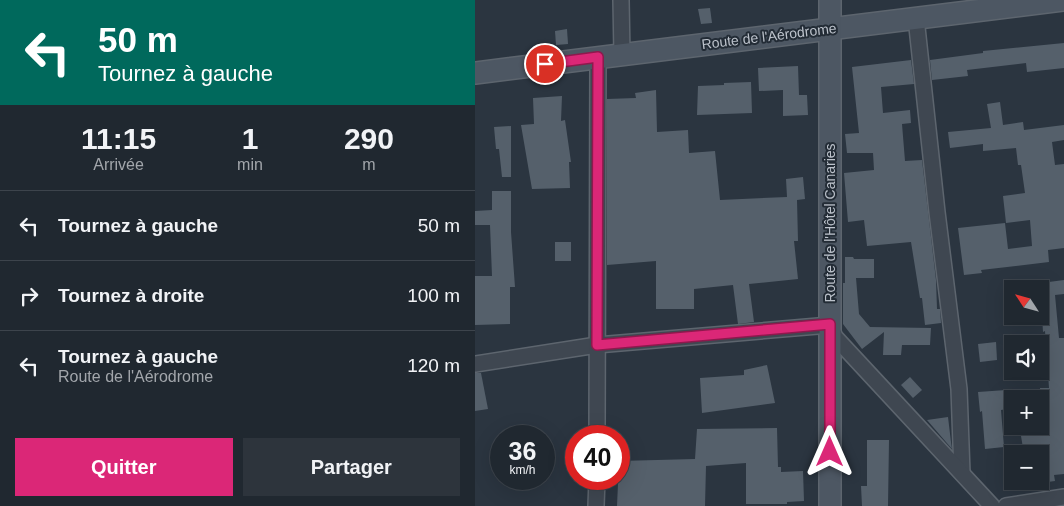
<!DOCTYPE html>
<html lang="fr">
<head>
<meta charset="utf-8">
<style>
  :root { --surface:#202830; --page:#2d343c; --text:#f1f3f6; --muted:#a2a6ab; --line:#3d444c; --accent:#db2777 }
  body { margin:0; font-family:Helvetica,sans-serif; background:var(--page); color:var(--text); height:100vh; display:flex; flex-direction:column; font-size:19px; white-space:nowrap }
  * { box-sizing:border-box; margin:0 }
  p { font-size:16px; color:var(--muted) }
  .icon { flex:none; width:28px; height:28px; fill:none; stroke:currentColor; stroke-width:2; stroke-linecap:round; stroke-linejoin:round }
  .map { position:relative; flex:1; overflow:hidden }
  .sheet { display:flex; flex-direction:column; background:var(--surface); width:475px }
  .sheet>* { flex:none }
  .top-card { background:#00695c; color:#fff; overflow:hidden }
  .needle { width:32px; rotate:306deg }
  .tools { position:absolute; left:529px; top:280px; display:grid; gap:10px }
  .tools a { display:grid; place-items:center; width:45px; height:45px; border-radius:0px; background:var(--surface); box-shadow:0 5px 20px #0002,0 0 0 1px var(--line); font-size:25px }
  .speed { position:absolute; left:15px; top:425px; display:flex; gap:10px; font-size:25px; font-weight:700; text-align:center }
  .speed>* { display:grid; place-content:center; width:65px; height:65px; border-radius:50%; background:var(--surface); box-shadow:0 5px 20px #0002,0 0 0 1px var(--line); line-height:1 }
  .speed small { font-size:12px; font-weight:400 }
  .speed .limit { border:8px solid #d22; background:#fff; color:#111 }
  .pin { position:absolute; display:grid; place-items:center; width:42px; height:42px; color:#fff; margin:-21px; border:2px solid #fff; border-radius:50%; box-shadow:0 1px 5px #0007 }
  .me { position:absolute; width:55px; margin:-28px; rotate:0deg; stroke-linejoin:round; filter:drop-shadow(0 0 4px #0008) }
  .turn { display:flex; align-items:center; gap:18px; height:105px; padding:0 15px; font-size:22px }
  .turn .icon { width:65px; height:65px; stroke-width:2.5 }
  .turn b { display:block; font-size:35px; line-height:42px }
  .eta { display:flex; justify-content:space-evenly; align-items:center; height:85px; text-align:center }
  .eta b { font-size:30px; font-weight:800; line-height:35px }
  .action { display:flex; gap:10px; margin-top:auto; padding:10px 15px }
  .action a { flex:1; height:58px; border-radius:0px; background:var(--accent); color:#fff; font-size:20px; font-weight:800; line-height:58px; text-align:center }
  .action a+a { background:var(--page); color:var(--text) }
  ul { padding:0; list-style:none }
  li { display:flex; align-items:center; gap:15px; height:70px; padding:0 15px; border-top:1px solid var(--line) }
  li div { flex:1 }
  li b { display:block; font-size:19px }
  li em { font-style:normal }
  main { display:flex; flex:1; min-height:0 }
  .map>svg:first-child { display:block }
  .building { fill:#55606b }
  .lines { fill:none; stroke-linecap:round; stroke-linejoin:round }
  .street-casing { stroke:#5d656e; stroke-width:18 }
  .secondary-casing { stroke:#5d656e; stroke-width:24 }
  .street { stroke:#3f4751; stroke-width:15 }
  .secondary { stroke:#4d5763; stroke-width:21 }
  .route-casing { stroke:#8e194d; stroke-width:12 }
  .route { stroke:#db2777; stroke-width:9 }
  .labels { text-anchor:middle; stroke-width:4; stroke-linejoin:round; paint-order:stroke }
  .street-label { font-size:14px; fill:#bcc2cb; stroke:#232c36 }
</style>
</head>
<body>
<main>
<section class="sheet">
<div class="top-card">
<div class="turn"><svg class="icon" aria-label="left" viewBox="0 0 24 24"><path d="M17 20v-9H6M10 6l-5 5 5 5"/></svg><div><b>50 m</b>Tournez à gauche</div></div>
</div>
<div class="eta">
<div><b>11:15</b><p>Arrivée</p></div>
<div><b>1</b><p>min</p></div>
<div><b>290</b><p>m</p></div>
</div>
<ul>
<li><svg class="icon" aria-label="left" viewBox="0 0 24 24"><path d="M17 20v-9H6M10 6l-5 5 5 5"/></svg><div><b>Tournez à gauche</b></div><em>50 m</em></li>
<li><svg class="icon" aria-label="right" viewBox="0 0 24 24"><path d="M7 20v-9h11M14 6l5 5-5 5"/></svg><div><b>Tournez à droite</b></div><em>100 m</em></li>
<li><svg class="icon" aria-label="left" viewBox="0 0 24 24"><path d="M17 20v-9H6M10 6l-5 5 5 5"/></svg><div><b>Tournez à gauche</b><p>Route de l'Aérodrome</p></div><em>120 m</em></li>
</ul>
<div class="action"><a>Quitter</a><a>Partager</a></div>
</section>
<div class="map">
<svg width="589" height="506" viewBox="0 0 589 506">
  <rect width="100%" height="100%" fill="#2b3540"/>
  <g class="building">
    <path d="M 235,8 L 237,23 L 226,24 L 223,9 Z"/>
    <path d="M 92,29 L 93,44 L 81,45 L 80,31 Z"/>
    <path d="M 589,43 L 589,68 L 552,72 L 551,63 L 492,70 L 493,76 L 457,80 L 455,60 L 508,53 L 508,51 Z"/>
    <path d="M 436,60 L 439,84 L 406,87 L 408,113 L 435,110 L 436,123 L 427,124 L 430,161 L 447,160 L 461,280 L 462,309 L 465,309 L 466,323 L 450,325 L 447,298 L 445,298 L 436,242 L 392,246 L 389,220 L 373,222 L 369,173 L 399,170 L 398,153 L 372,153 L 370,134 L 384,133 L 377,67 Z"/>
    <path d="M 323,66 L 324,95 L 332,95 L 333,115 L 308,116 L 308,90 L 284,91 L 283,68 Z"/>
    <path d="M 276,82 L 277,113 L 222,115 L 223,86 L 249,85 L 249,83 Z"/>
    <path d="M 181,90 L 182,132 L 213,130 L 214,153 L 240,151 L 245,200 L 312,197 L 311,179 L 328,177 L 330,199 L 322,200 L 323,241 L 319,241 L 323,279 L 274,284 L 279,322 L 263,324 L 258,285 L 219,289 L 219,309 L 181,309 L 181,261 L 132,265 L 132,99 L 161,98 L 160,93 Z"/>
    <path d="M 87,96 L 86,121 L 90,120 L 96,162 L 94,162 L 95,188 L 57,189 L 46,125 L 59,124 L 58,98 Z"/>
    <path d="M 525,102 L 528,125 L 548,122 L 549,130 L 589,125 L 589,140 L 577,142 L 580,165 L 589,164 L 589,248 L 573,250 L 574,262 L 506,270 L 507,273 L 489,275 L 483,228 L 530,223 L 533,249 L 557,246 L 555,220 L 531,223 L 528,196 L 550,193 L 546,165 L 543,165 L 541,148 L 508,151 L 508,144 L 475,148 L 473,132 L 516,128 L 512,104 Z"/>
    <path d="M 36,126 L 36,177 L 27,177 L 24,149 L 21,149 L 19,127 Z"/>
    <path d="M 17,191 L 36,191 L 36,232 L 40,287 L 35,287 L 35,324 L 0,325 L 0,276 L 17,276 L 15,225 L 0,225 L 0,211 L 17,210 Z"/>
    <rect x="80" y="242" width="16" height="19"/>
    <path d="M 370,257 L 378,257 L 379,259 L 399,259 L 399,278 L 381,278 L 384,314 L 395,327 L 456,328 L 455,345 L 427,345 L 426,355 L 408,355 L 409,332 L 387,349 L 368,324 L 368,283 L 370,283 Z"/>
    <path d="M 589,280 L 589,294 L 580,295 L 584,338 L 589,338 L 589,474 L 579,475 L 580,481 L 565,483 L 565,454 L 549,454 L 546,436 L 565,433 L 565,388 L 574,388 L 570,331 L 568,332 L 567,316 L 569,316 L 566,283 Z"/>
    <path d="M 521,342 L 522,360 L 505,362 L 503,344 Z"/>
    <path d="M 292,365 L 300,403 L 227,413 L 225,378 L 269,375 L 269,370 Z"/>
    <path d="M 0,373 L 6,373 L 13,409 L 0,411 Z"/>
    <path d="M 435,377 L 447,390 L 438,398 L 426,385 Z"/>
    <path d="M 531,390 L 532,409 L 526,410 L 529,447 L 510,449 L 507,411 L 505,412 L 503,392 Z"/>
    <path d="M 473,417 L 476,442 L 477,449 L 452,420 Z"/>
    <path d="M 302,428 L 303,467 L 306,467 L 306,472 L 328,471 L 329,501 L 312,502 L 312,504 L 271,504 L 271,463 L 231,466 L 230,506 L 142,506 L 144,461 L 220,459 L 222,429 Z"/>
    <path d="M 392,440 L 414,440 L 413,506 L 387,506 L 386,486 L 392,486 Z"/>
  </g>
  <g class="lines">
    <g class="street-casing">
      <g id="street">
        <path d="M 146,0 L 147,55"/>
        <path d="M 441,18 L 462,212 L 484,389 L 487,473"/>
        <path d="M 0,364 L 122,345 L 355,325 L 360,337 L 517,506"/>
        <path d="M 122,436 L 123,57"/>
        <path d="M 121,506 L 122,479"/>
        <path d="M 531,506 L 589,497"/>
      </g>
    </g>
    <g class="secondary-casing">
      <g id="secondary">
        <path d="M 0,73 L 589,0"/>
        <path d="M 355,506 L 355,0"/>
      </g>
    </g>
    <use href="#street" class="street"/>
    <use href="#secondary" class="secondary"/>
  </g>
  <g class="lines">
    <g class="route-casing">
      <path id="route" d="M 70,64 L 123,57 L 122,345 L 355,324 L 355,452"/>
    </g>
    <use href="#route" class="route"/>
  </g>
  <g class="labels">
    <g class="street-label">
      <text transform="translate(294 36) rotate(-7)" y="5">Route de l'Aérodrome</text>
      <text transform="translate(355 223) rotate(-90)" y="5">Route de l'Hôtel Canaries</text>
    </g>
  </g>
</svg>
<div class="tools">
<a><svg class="needle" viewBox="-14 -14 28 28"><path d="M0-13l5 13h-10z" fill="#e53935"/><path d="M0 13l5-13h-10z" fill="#a2a6ab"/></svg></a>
<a><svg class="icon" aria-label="sound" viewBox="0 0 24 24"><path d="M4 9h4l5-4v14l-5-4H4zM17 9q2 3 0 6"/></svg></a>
<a>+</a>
<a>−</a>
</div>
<div class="speed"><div>36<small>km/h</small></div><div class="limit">40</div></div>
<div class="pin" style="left:70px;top:64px;background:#d93025"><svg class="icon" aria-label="arrive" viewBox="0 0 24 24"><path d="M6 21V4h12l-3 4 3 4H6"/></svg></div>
<svg class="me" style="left:355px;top:452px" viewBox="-20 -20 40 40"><path d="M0-17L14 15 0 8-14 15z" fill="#db2777" stroke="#fff" stroke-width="4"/></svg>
</div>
</main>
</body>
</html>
